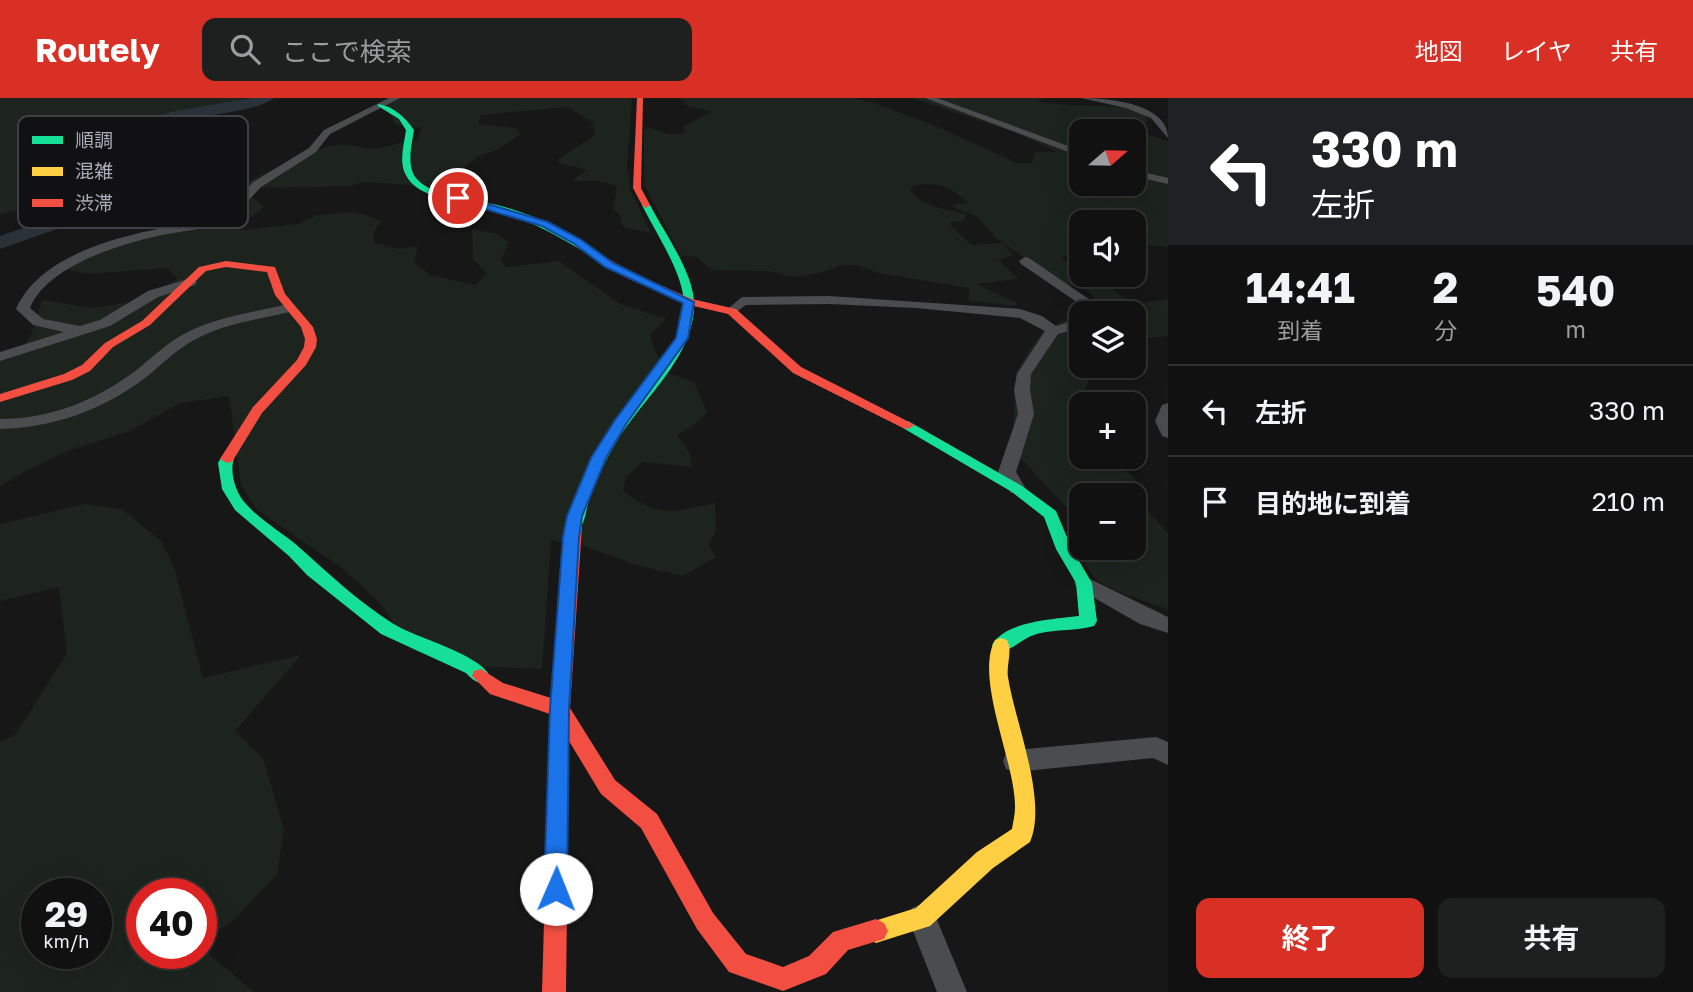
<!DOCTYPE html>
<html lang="ja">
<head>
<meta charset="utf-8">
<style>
  :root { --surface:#111; --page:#1e1f1f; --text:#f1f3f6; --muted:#9c9d9f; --line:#303131; --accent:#d93025 }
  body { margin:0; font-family:"Golos Text","Noto Sans JP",sans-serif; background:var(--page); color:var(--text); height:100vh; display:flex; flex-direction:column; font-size:26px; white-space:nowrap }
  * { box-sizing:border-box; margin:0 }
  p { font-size:23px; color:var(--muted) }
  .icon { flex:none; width:38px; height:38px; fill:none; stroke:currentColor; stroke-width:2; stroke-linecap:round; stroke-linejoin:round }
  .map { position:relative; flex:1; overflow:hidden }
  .details { display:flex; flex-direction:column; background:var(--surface); width:525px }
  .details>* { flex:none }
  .hud { background:#202124; color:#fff; overflow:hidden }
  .needle { width:46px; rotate:70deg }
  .fabs { position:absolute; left:1069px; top:21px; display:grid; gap:14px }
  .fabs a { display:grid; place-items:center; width:77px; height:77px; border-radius:14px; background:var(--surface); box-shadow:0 7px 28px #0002,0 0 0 2px var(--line); font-size:35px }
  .speed { position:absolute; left:21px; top:780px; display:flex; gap:14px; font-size:35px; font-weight:700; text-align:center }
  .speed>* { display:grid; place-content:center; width:91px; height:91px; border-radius:50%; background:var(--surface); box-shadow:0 7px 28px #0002,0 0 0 2px var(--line); line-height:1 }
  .speed small { font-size:18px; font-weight:400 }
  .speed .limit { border:10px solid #d22; background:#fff; color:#111 }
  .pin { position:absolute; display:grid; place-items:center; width:60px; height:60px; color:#fff; margin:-30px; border:4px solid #fff; border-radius:50%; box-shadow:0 2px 7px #0007 }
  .me { position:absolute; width:77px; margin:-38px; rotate:1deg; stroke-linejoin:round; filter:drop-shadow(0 0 5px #0008) }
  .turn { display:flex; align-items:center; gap:24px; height:147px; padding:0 28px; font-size:32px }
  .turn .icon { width:91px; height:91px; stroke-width:2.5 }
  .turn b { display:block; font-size:49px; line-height:60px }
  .eta { display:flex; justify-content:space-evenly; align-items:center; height:119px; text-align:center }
  .eta b { font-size:42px; font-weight:700; line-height:49px }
  .primary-button { display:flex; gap:14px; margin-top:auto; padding:14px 28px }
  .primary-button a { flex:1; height:80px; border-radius:14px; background:var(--accent); color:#fff; font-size:28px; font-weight:700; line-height:80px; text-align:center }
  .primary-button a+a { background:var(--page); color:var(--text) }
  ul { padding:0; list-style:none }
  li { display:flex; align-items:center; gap:21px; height:91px; padding:0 28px; border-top:2px solid var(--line) }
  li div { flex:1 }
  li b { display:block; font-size:26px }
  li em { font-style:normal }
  header { display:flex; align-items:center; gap:42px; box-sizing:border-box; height:98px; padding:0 35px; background:var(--accent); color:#fff }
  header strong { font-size:33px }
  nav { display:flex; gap:38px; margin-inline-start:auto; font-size:24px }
  .search { width:490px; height:63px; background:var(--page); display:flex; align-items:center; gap:18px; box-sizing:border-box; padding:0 24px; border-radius:14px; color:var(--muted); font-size:26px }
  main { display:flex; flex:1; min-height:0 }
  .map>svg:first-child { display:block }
  .green { fill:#1d241e; fill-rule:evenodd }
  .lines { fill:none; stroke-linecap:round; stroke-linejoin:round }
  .river { fill:#2a3239; fill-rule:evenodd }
  .street { fill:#4b4c50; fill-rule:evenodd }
  .fast { fill:#16e098; fill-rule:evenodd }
  .slow { fill:#ffcf43; fill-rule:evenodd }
  .jam { fill:#f24e42; fill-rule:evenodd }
  .route { fill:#1a73e8; stroke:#114b97; stroke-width:2 }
  .key { fill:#111113; stroke:#3e4045; stroke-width:2 }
  .key-label { font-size:19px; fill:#a8adb8 }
</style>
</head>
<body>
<header>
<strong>Routely</strong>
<div class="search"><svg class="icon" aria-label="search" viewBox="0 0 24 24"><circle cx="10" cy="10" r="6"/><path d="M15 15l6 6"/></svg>ここで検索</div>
<nav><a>地図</a><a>レイヤ</a><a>共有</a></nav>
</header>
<main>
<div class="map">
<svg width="1168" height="894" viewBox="0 0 1168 894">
  <rect width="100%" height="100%" fill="#171717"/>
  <g class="green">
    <path d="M 0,0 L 265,0 C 220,18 169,7 126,30 L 126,35 L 169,44 L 180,50 L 171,67 L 175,74 C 153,90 129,104 101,107 C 67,110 33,104 0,117 Z"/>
    <path d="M 398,0 L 632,0 L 627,68 L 631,93 L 651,135 L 623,129 L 619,116 L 613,111 L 617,88 L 599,83 L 571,83 L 587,72 L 560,65 L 557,62 L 595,37 L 592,24 L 568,9 L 481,17 L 478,26 L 516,30 L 521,36 L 497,52 L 478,58 L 450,82 L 453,90 L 364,84 L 349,88 L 261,90 L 249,96 L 264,109 L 246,123 L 221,119 L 222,104 L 227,95 C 261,78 294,58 331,48 C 347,43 364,53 380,50 C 394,48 401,43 417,42 L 422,30 L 395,27 L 391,17 L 381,9 Z"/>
    <path d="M 678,0 L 853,0 L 874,5 L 936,28 L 1017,65 L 1032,65 L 1036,54 L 1058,54 L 1014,34 L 912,0 L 1044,0 L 1037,3 C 1074,12 1113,2 1148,16 L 1146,25 L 1138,30 L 1139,34 L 1168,43 L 1168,149 L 1134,146 L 1134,124 L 1082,124 L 1081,155 L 1061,159 L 1082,177 L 1108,187 L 1129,204 L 1102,210 L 1092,207 L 1094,200 C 1086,189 1079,187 1066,188 L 996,140 L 976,118 L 952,109 L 956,106 L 968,105 C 950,89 938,83 913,88 L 910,93 C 923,109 948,112 967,116 L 963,123 L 950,124 L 951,128 L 972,147 L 1003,145 L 1013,158 L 998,161 L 1018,181 L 977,186 L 1016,205 L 1017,208 L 969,203 L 969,190 L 879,175 L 857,167 L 843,167 L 819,175 L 794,179 L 769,173 L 712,172 L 697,159 L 681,158 L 644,86 L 644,31 L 650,30 L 669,36 L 681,36 L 687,32 L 681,30 L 711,14 L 683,6 L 687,4 ZM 1082,33 L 1134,33 L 1134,86 L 1082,86 Z"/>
    <path d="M 349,114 L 368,117 L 381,124 L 373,135 L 374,145 L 398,151 L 418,148 L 414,164 L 430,177 L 476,187 L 486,175 L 473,161 L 472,131 L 498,136 L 509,144 L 501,162 L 506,169 L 559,163 L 620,206 L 666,221 L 650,237 L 654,250 L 668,275 L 694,284 L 707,314 L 694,327 L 677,337 L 690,356 L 692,369 L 642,364 L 626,379 L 623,393 C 662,421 671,414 715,405 L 716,431 L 709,447 L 716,459 L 683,478 L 636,467 L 585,448 L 551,442 L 542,571 L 467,568 L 411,552 L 382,507 L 342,470 L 257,412 L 241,387 L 229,298 L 181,305 L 129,333 L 65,354 L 22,375 L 0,389 L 0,261 C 31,250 34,232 42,202 L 92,210 L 145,202 L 178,180 L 167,170 L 89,176 L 63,171 L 107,143 L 149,134 L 209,124 L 242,132 L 298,126 L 317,117 Z"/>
    <path d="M 1168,201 L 1168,238 L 1134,242 L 1134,215 L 1082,215 L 1082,268 L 1097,268 C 1077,295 1081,326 1082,359 L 1103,359 L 1134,379 L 1150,416 L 1168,435 L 1168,512 L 1115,492 L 1096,482 L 1076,452 L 1081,443 L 1082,450 L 1104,450 L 1122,455 L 1123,450 L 1134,450 L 1134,397 L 1082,397 L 1081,425 L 1017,356 L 1013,334 L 1016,275 L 1028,254 L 1041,236 L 1073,217 L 1084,214 Z"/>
    <path d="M 85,406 L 122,411 L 161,443 L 174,469 L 203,580 L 301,557 L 235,633 L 263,660 L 284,731 L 277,776 L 235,821 L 201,843 L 201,796 L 142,796 L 142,856 L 201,856 L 201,849 L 254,894 L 0,894 L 0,643 L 14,638 L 67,556 L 59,489 L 0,503 L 0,426 ZM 96,796 L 96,856 L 37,856 L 37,796 Z"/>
  </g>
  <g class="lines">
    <path class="river" d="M 252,0 L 274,0 C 255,16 178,19 148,29 L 151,33 L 191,45 L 194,48 L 188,76 L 168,92 L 0,151 L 0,138 L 156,84 L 172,74 L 178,50 L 141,39 L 133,27 L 135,24 L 171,14 Z"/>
    <g class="street">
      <path d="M 389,0 L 400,0 L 330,36 L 316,54 L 261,89 L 246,105 L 240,118 C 215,130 189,132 162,137 C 120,146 47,168 30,210 L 43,221 L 80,228 L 100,222 L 148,193 L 191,180 L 197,184 L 195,187 L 158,199 L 110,228 L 0,263 L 0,254 L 64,234 L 33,227 L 16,211 C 39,159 112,140 163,130 C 187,126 209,124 231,114 L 237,102 L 253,84 L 309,50 L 324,32 Z"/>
      <path d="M 925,0 L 937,0 L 1082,53 L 1082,59 Z"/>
      <path d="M 1081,0 C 1107,0 1168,5 1168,40 L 1151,20 L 1126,10 Z"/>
      <path d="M 1134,72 L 1168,80 L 1168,86 L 1134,78 Z"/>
      <path d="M 1025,159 L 1029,160 L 1109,215 L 1093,215 L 1021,166 L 1019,163 Z"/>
      <path d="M 829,198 L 1020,211 L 1042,218 L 1056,228 L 1082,220 L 1082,229 L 1058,236 L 1031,276 L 1030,292 L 1034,316 L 1016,374 L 1026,391 L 1023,395 L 1011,395 L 998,374 L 1018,316 L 1014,292 L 1017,276 L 1045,233 L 1020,220 L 916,210 L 829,206 L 746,207 L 732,217 L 725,213 L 742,199 Z"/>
      <path d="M 289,206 L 294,207 L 294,213 C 261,221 226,225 196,241 C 176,251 162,267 145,280 C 103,312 52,330 0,331 L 0,321 C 49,321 95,303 134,274 C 151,261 166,245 186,235 C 217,219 255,214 289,206 Z"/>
      <path d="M 1168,305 L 1168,340 L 1162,338 L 1155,323 L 1162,307 Z"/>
      <path d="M 1084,478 L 1168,519 L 1168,535 L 1140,526 L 1077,490 L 1074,485 L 1077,480 Z"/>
      <path d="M 1156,639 L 1168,644 L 1168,667 L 1153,660 L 1015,674 L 1006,671 L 1003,663 L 1006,655 L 1015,652 Z"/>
      <path d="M 922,806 L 932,810 L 967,894 L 937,894 L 908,820 L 912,810 Z"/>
    </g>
    <g class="fast">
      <path d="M 378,6 C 393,8 405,19 414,32 C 412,46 406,67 416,80 C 433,101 483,101 508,110 C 538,119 582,138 605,159 L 597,161 C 566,143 535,124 501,113 C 484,108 466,106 448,102 C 434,98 415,93 407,79 C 398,66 404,47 406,32 L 399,21 L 378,8 Z"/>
      <path d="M 646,104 L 650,107 C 664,134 693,174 694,204 C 696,258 642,301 617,343 C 605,363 595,384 588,406 C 585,416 585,430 574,433 L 566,428 C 576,395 590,364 608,335 C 634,296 682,256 684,206 C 684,176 655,134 642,107 Z"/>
      <path d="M 908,323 L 1022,388 L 1056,413 L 1072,451 L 1092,485 L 1097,523 L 1094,528 C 1074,534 1050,530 1031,538 C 1019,543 1009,556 995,552 L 992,547 C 1005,523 1055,521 1079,518 L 1076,485 L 1056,451 L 1044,419 L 1012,394 L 903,330 L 901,327 Z"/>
      <path d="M 227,357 L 234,361 C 229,374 236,396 246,406 C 261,423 283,435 300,450 C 329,476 359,504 392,525 C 415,540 478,555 490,578 L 488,583 C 477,587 473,582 466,575 L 381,536 L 307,477 L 289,458 L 235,412 L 222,391 L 218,365 L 222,358 Z"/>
    </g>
    <path class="slow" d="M 1001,540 L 1007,542 C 1013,553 1006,567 1008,579 C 1015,624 1048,703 1030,744 L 993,770 L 930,828 L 876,845 L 868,841 L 864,833 L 868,825 L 916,810 L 977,754 L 1012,731 C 1013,724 1015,717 1015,710 C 1016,665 974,581 995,542 Z"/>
    <g class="jam">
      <path d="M 637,0 L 643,0 L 641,90 L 650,107 L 646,110 L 642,107 L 633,90 Z"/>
      <path d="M 600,156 L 633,175 L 692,201 L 736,211 L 801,269 L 915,327 L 908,331 L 903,330 L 793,275 L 728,216 L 685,206 L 625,179 L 597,161 L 597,157 Z"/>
      <path d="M 226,163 L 275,169 L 285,196 L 313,229 L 317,241 L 316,249 L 306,267 L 262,315 L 232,364 L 227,365 L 220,361 L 253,309 L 297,262 L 304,249 L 305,241 L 301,229 L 275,197 L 267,174 L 226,169 L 206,173 L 150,227 L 113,249 L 90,273 L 72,282 L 0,304 L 0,296 L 64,276 L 82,267 L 105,245 L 142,223 L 199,169 Z"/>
      <path d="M 574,423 L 582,428 L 570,610 L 615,682 L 657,716 L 713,815 L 746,856 L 783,869 L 809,858 L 833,834 L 876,821 L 884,825 L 888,833 L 884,841 L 848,852 L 826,876 L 783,893 L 729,874 L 697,831 L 641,730 L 601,696 L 569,643 L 566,894 L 542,894 L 550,616 L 490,596 L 472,578 L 474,573 L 481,571 L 503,585 L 551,600 L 566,428 Z"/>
    </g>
  </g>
  <path class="route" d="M 458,97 L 548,124 L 580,141 L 613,165 L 694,204 L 688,240 L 626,326 L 606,360 L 582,418 L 579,439 L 569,611 L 567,791 L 564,799 L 556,802 L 548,799 L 544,791 L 550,611 L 563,439 L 567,418 L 591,360 L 615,322 L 676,240 L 683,205 L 605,169 L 573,145 L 542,128 L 455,102 L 455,98 Z"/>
  <rect x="18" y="18" width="230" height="112" rx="10" class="key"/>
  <rect x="32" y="38" width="31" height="8" fill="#16e098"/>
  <rect x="32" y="69" width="31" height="9" fill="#ffcf43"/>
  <rect x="32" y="101" width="31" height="8" fill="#f24e42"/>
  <g class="key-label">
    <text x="75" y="49">順調</text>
    <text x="75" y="80">混雑</text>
    <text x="75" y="112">渋滞</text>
  </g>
</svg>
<div class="fabs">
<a><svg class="needle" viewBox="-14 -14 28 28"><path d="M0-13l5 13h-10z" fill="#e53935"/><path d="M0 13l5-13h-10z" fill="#9c9d9f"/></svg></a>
<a><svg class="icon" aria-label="sound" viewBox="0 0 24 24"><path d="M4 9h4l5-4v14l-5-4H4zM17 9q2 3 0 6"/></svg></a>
<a><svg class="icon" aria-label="layers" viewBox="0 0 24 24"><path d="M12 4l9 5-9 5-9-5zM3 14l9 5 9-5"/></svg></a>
<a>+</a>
<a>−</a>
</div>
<div class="speed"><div>29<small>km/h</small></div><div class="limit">40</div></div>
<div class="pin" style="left:458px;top:100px;background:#d93025"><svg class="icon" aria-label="arrive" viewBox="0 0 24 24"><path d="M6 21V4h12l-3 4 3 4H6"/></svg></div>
<svg class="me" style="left:556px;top:791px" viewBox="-20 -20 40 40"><circle r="19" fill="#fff"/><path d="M0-13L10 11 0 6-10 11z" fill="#1a73e8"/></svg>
</div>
<section class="details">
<div class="hud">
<div class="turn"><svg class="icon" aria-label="left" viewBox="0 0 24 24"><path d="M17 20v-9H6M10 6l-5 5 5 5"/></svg><div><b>330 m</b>左折</div></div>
</div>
<div class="eta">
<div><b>14:41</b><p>到着</p></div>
<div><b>2</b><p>分</p></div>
<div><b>540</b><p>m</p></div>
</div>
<ul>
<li><svg class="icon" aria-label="left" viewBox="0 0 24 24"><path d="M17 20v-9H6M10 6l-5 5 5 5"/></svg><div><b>左折</b></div><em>330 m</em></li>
<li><svg class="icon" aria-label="arrive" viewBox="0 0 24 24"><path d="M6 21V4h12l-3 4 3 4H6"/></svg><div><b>目的地に到着</b></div><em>210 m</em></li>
</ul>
<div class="primary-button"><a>終了</a><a>共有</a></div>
</section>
</main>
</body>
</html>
